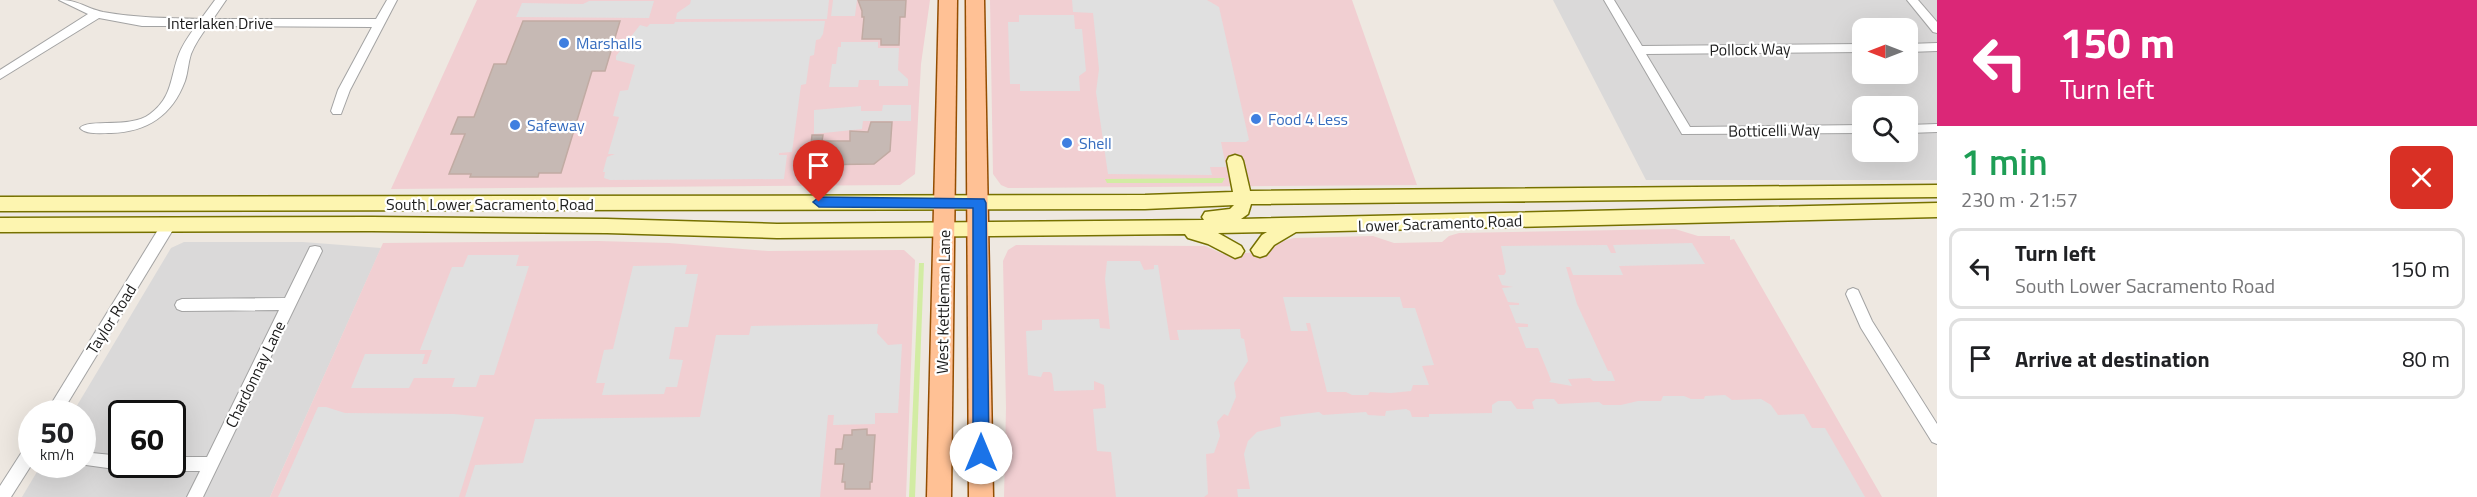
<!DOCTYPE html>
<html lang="en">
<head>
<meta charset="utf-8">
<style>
  :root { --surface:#fff; --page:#f2f2f2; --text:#202124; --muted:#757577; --line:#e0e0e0 }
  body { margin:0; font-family:"Titillium Web",sans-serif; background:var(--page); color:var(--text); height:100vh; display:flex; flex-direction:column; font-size:22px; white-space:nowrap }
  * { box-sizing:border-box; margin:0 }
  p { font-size:20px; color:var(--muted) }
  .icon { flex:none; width:33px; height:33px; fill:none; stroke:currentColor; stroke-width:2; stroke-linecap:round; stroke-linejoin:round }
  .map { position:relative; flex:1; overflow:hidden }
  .drawer { display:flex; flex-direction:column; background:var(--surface); width:540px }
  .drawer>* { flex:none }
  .banner { background:#db2777; color:#fff; overflow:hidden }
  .needle { width:39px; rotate:270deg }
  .controls { position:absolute; left:1852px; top:18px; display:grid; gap:12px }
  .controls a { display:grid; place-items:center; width:66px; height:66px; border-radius:12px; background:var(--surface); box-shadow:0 6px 24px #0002; font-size:30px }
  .speed { position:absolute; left:18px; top:400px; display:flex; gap:12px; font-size:30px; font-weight:700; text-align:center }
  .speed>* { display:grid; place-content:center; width:78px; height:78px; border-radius:50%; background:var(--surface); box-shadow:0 6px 24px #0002; line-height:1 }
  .speed small { font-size:15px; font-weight:400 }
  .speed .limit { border:3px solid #111; border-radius:9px; background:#fff; color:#111 }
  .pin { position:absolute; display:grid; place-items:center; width:51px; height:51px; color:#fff; margin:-62px -26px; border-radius:50% 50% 50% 0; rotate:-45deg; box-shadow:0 0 6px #0007 }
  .pin .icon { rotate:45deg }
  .me { position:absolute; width:66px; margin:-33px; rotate:0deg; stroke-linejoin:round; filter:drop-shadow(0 0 4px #0008) }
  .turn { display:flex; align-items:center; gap:21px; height:126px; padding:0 24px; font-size:27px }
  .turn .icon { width:78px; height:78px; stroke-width:2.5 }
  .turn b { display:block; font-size:42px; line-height:51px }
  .round { display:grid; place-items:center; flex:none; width:63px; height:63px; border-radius:12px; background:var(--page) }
  .overview { display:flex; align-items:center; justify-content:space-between; height:102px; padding:0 24px }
  h1 { font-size:36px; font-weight:600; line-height:45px; color:#1e9e55 }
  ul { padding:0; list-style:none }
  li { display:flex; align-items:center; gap:18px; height:81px; margin:0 12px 9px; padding:0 12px; border:3px solid var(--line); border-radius:12px }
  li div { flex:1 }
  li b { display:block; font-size:22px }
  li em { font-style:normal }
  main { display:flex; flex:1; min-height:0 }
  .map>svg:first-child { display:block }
  .residential { fill:#dad9d9; fill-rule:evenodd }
  .commercial { fill:#f1cfd2 }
  .grass { fill:#d2eca3 }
  .parking { fill:#e0e0e0 }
  .building { fill:#c6b9b4; stroke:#c1aba3; stroke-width:1.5 }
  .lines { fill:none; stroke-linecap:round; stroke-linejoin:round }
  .street-casing { stroke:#a3a3a3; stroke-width:2 }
  .secondary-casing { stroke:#767100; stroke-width:3 }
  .primary-casing { stroke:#944d00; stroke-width:3 }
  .street { fill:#fff; fill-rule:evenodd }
  .secondary { fill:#fdf5b0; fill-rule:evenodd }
  .primary { fill:#ffc195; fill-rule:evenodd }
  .route { fill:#1a73e8; stroke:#114b97; stroke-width:1.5 }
  .shop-dot { fill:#3f7fe0; stroke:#fff; stroke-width:2 }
  .labels { text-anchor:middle; stroke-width:4.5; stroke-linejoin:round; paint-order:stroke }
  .street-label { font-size:16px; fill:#1c1c1c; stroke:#fff }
  .shop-label { font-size:16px; fill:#366cbe; stroke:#fff; text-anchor:start }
</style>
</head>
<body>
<main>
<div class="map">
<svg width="1937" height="497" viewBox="0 0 1937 497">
  <rect width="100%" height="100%" fill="#eee8e1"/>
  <g class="residential">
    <path d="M 1553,0 L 1937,0 L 1937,180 L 1646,180 ZM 1863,28 L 1908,28 L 1908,74 L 1863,74 ZM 1863,106 L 1908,106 L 1908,152 L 1863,152 Z"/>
    <path d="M 184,242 L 303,242 L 381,248 L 270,497 L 22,497 L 41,465 L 82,465 L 82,414 L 72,414 L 171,248 ZM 122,414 L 172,414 L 172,465 L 122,465 Z"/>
  </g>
  <g class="commercial">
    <path d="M 477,0 L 930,0 L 921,64 L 915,174 L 900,185 L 391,189 Z"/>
    <path d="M 990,0 L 1352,0 L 1417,185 L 1008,188 L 1001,185 L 993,174 Z"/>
    <path d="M 1675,229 L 1698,236 L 1730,236 L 1730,240 L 1734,239 L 1882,497 L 1004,497 L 1006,408 L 1003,261 L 1008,250 L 1016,245 L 1205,246 L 1223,254 L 1266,252 L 1280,242 L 1294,238 L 1373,236 L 1394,243 L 1442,242 L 1449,236 L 1459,233 Z"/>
    <path d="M 598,241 L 669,243 L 768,251 L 904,250 L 915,260 L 906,497 L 270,497 L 383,243 Z"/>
  </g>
  <g class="grass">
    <path d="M 1225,178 L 1222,183 L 1107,183 L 1105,179 Z"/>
    <path d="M 919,263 L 924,263 L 915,497 L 909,497 Z"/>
  </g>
  <g class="parking">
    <path d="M 691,0 L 829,0 L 827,19 L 676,19 L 677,13 L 690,4 Z"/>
    <path d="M 833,0 L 857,0 L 855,16 L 831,16 Z"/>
    <path d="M 1072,0 L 1207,0 L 1219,7 L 1249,140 L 1246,142 L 1221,142 L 1226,167 L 1210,167 L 1212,175 L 1108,174 L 1096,92 L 1099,69 L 1093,13 L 1073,12 Z"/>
    <path d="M 589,1 L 654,1 L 649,18 L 516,17 L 522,3 L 583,4 Z"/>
    <path d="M 1019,15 L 1074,15 L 1075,29 L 1082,29 L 1086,71 L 1079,76 L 1080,91 L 1020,91 L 1020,84 L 1010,84 L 1008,22 L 1019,22 Z"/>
    <path d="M 825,21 L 823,34 L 820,39 L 816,40 L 814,55 L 810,56 L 806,84 L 801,85 L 792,152 L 779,153 L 779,155 L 787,155 L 784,179 L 610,180 L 604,178 L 605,172 L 603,172 L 607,157 L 615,154 L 608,154 L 619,117 L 613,116 L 620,91 L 628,90 L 635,65 L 616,60 L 616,56 L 640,25 L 647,27 L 650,24 L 674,24 L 675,22 Z"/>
    <path d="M 841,42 L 878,42 L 878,48 L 899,48 L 898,70 L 908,79 L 908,86 L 879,86 L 879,80 L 859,80 L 858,87 L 829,87 L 832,64 L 836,64 L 838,47 L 841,47 Z"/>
    <path d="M 883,105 L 911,105 L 911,121 L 863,121 L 862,129 L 814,134 L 814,110 L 861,106 L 861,111 L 882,111 Z"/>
    <path d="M 1692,243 L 1705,264 L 1619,266 L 1623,275 L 1573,275 L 1570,267 L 1566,267 L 1577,304 L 1608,371 L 1611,371 L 1615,381 L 1593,381 L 1590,378 L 1568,379 L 1572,386 L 1549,382 L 1551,380 L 1538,348 L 1526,348 L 1518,327 L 1528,327 L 1528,324 L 1516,323 L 1509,305 L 1519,305 L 1519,303 L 1508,302 L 1502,288 L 1513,287 L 1502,285 L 1498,275 L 1504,275 L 1506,272 L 1501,246 L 1607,245 L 1611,253 L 1616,253 L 1613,245 Z"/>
    <path d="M 468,255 L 519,255 L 516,266 L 529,266 L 494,375 L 480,375 L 476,387 L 452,387 L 455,378 L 414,378 L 409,388 L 351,388 L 365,354 L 425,354 L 422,364 L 427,364 L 432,350 L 420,350 L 452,267 L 463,267 Z"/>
    <path d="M 1107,261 L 1140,261 L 1144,270 L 1154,269 L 1154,265 L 1158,265 L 1170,340 L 1179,340 L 1177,330 L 1240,329 L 1241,338 L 1244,339 L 1248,361 L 1234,383 L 1236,397 L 1228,416 L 1224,414 L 1217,422 L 1220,436 L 1214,453 L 1206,454 L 1208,494 L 1204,497 L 1116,497 L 1111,452 L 1097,451 L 1093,409 L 1106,408 L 1104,385 L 1094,381 L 1094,390 L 1054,391 L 1052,374 L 1050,372 L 1043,372 L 1041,377 L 1028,375 L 1026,331 L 1042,330 L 1042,320 L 1099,319 L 1100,328 L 1110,329 L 1105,279 Z"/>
    <path d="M 687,265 L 685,274 L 698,274 L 688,327 L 675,327 L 669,359 L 683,360 L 677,387 L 666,387 L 664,394 L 602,395 L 605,383 L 596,383 L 604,350 L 613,349 L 633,266 Z"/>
    <path d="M 1283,297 L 1400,297 L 1403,308 L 1415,308 L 1434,365 L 1422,366 L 1429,385 L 1413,385 L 1411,391 L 1391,393 L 1370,392 L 1368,395 L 1352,395 L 1346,392 L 1327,392 L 1310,323 L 1306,323 L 1308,331 L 1291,331 Z"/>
    <path d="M 878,324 L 877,333 L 888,345 L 902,344 L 898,413 L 875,413 L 875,424 L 833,425 L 834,415 L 828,415 L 820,497 L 465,497 L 475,465 L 523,463 L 535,419 L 700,417 L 716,335 L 749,335 L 751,326 Z"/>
    <path d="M 1725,395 L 1732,400 L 1761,399 L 1771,405 L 1778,415 L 1804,414 L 1812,428 L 1825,428 L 1865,497 L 1238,497 L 1237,489 L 1250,489 L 1244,454 L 1248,441 L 1257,432 L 1281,426 L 1280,417 L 1319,412 L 1323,415 L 1366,412 L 1368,415 L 1385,416 L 1386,411 L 1406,409 L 1410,411 L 1412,417 L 1429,417 L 1429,414 L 1434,414 L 1492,413 L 1492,405 L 1498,401 L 1511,401 L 1517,409 L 1534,409 L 1532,402 L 1536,399 L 1554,399 L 1558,404 L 1599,402 L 1603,405 L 1621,405 L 1638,401 L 1661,401 L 1663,396 L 1684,396 L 1691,399 L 1704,399 L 1705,396 Z"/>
    <path d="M 318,407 L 326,407 L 345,413 L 454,414 L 484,417 L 459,497 L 278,497 Z"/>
  </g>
  <g class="building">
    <path d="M 858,0 L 906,0 L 905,17 L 900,17 L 899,45 L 881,45 L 881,39 L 862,39 L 864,17 L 862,17 L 862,11 Z"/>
    <path d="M 523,21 L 620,21 L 605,71 L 592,71 L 561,173 L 539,173 L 538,177 L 470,177 L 471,174 L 449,174 L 465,134 L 451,134 L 458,117 L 474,117 L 494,64 L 506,64 Z"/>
    <path d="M 871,122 L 892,122 L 890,151 L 874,164 L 809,165 L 812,135 L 823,135 L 822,141 L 850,141 L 850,131 L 868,132 Z"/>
    <path d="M 867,429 L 867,435 L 875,435 L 872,482 L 870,482 L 870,489 L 845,489 L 845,482 L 842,482 L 844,464 L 835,464 L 836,449 L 842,449 L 844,435 L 852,435 L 852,430 Z"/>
  </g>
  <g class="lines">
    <g class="street-casing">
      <g id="street">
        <path d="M 59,0 C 79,0 85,8 103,12 C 136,18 168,18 201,19 L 215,0 L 226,0 L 213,19 L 376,19 L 387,0 L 397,0 L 350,90 L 341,114 L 333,114 L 331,111 L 338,90 L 372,27 L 208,26 C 201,35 195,44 191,54 C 188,63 188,72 185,81 C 172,116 147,132 111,133 C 101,133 86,135 80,128 C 88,118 131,129 150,114 C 173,97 170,77 179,54 C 183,44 190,34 196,26 L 142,26 L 99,18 L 0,79 L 0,70 L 88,14 Z"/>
        <path d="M 1604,0 L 1614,0 L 1642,46 L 1863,44 L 1863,52 L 1646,54 L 1690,127 L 1863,125 L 1863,133 L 1682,134 Z"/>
        <path d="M 1907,0 L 1918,0 L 1937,22 L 1937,33 L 1933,32 Z"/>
        <path d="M 1937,43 L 1937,51 L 1908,52 L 1908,44 Z"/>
        <path d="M 1937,124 L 1937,132 L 1908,133 L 1908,125 Z"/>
        <path d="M 169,219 L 174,220 L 176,224 L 174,228 L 61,414 L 45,414 L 164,220 Z"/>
        <path d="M 315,246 L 320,247 L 322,251 L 203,497 L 187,497 L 200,471 L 172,471 L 166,469 L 165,465 L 172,465 L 172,457 L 207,457 L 279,310 L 182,311 L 177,309 L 175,305 L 177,301 L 182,299 L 285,298 L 310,247 Z"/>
        <path d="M 1853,288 L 1858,290 L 1872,321 L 1937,424 L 1937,444 L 1932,442 L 1861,328 L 1846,294 L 1848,290 Z"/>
        <path d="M 32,442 L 32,464 L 11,497 L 0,497 L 0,486 L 27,444 Z"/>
        <path d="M 92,453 L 122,456 L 122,465 L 129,465 L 122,470 L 86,465 L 84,460 L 86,455 Z"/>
      </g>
    </g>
    <g class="secondary-casing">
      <path id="secondary" d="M 1235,155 L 1241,157 L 1243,161 L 1250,191 L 1937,185 L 1937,197 L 1251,204 L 1248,214 L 1241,219 L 1937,203 L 1937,217 L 1296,232 L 1274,245 L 1266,255 L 1260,257 L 1254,255 L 1251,250 L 1262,235 L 1267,232 L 1218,233 L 1241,246 L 1244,251 L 1241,256 L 1235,258 L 1208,244 L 1188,238 L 1185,234 L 777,238 L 607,233 L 372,231 L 0,232 L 0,218 L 372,217 L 607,219 L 777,224 L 1204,220 L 1202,217 L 1205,212 L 1230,209 L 1234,205 L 1145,209 L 0,211 L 0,197 L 1145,195 L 1233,192 L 1227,161 L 1229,157 Z"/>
    </g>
    <g class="primary-casing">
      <g id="primary">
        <path d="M 939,0 L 957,0 L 951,497 L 927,497 Z"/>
        <path d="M 966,0 L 984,0 L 993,497 L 969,497 Z"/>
      </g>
    </g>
    <use href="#street" class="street"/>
    <use href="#secondary" class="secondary"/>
    <use href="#primary" class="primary"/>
  </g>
  <path class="route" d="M 819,197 L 984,199 L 986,203 L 989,453 L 987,458 L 981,460 L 975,458 L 973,453 L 973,208 L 819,207 L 813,202 Z"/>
  <g class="shop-dot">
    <circle cx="564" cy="43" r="6"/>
    <circle cx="1256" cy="119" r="6"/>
    <circle cx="515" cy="125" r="6"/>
    <circle cx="1067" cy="143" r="6"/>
  </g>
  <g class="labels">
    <g class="street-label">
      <text x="220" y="29">Interlaken Drive</text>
      <text transform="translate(1750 49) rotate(-1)" y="6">Pollock Way</text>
      <text transform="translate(1774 130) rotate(-1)" y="6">Botticelli Way</text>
      <text x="490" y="210">South Lower Sacramento Road</text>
      <text transform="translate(1440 223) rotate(-2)" y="6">Lower Sacramento Road</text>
      <text transform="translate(943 302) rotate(-89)" y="6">West Kettleman Lane</text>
      <text transform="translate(111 319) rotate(-58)" y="6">Taylor Road</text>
      <text transform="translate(255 374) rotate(-64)" y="6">Chardonnay Lane</text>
    </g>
    <g class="shop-label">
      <text x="576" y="49">Marshalls</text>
      <text x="1268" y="125">Food 4 Less</text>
      <text x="527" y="131">Safeway</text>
      <text x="1079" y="149">Shell</text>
    </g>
  </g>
</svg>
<div class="controls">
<a><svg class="needle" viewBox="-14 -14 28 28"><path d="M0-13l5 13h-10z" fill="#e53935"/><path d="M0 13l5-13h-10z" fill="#757577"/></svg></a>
<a><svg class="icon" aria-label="search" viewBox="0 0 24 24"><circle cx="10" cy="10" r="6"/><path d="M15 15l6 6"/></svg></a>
</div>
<div class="speed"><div>50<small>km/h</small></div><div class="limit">60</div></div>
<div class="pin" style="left:819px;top:202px;background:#d93025"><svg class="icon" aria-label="arrive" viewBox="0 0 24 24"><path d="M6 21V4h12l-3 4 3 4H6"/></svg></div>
<svg class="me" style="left:981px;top:453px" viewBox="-20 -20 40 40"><circle r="19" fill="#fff"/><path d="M0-13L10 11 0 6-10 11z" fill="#1a73e8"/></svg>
</div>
<section class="drawer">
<div class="banner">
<div class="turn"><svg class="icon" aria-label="left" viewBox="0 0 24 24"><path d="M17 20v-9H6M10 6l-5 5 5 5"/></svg><div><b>150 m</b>Turn left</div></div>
</div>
<div class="overview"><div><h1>1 min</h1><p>230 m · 21:57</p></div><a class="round" style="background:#d93025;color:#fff"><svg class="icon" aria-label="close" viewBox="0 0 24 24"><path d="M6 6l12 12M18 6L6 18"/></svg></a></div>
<ul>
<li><svg class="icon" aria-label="left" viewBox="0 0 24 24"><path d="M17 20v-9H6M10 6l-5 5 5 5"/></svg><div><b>Turn left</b><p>South Lower Sacramento Road</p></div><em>150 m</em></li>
<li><svg class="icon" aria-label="arrive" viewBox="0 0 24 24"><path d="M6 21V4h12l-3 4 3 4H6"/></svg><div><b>Arrive at destination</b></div><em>80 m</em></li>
</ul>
</section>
</main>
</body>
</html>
